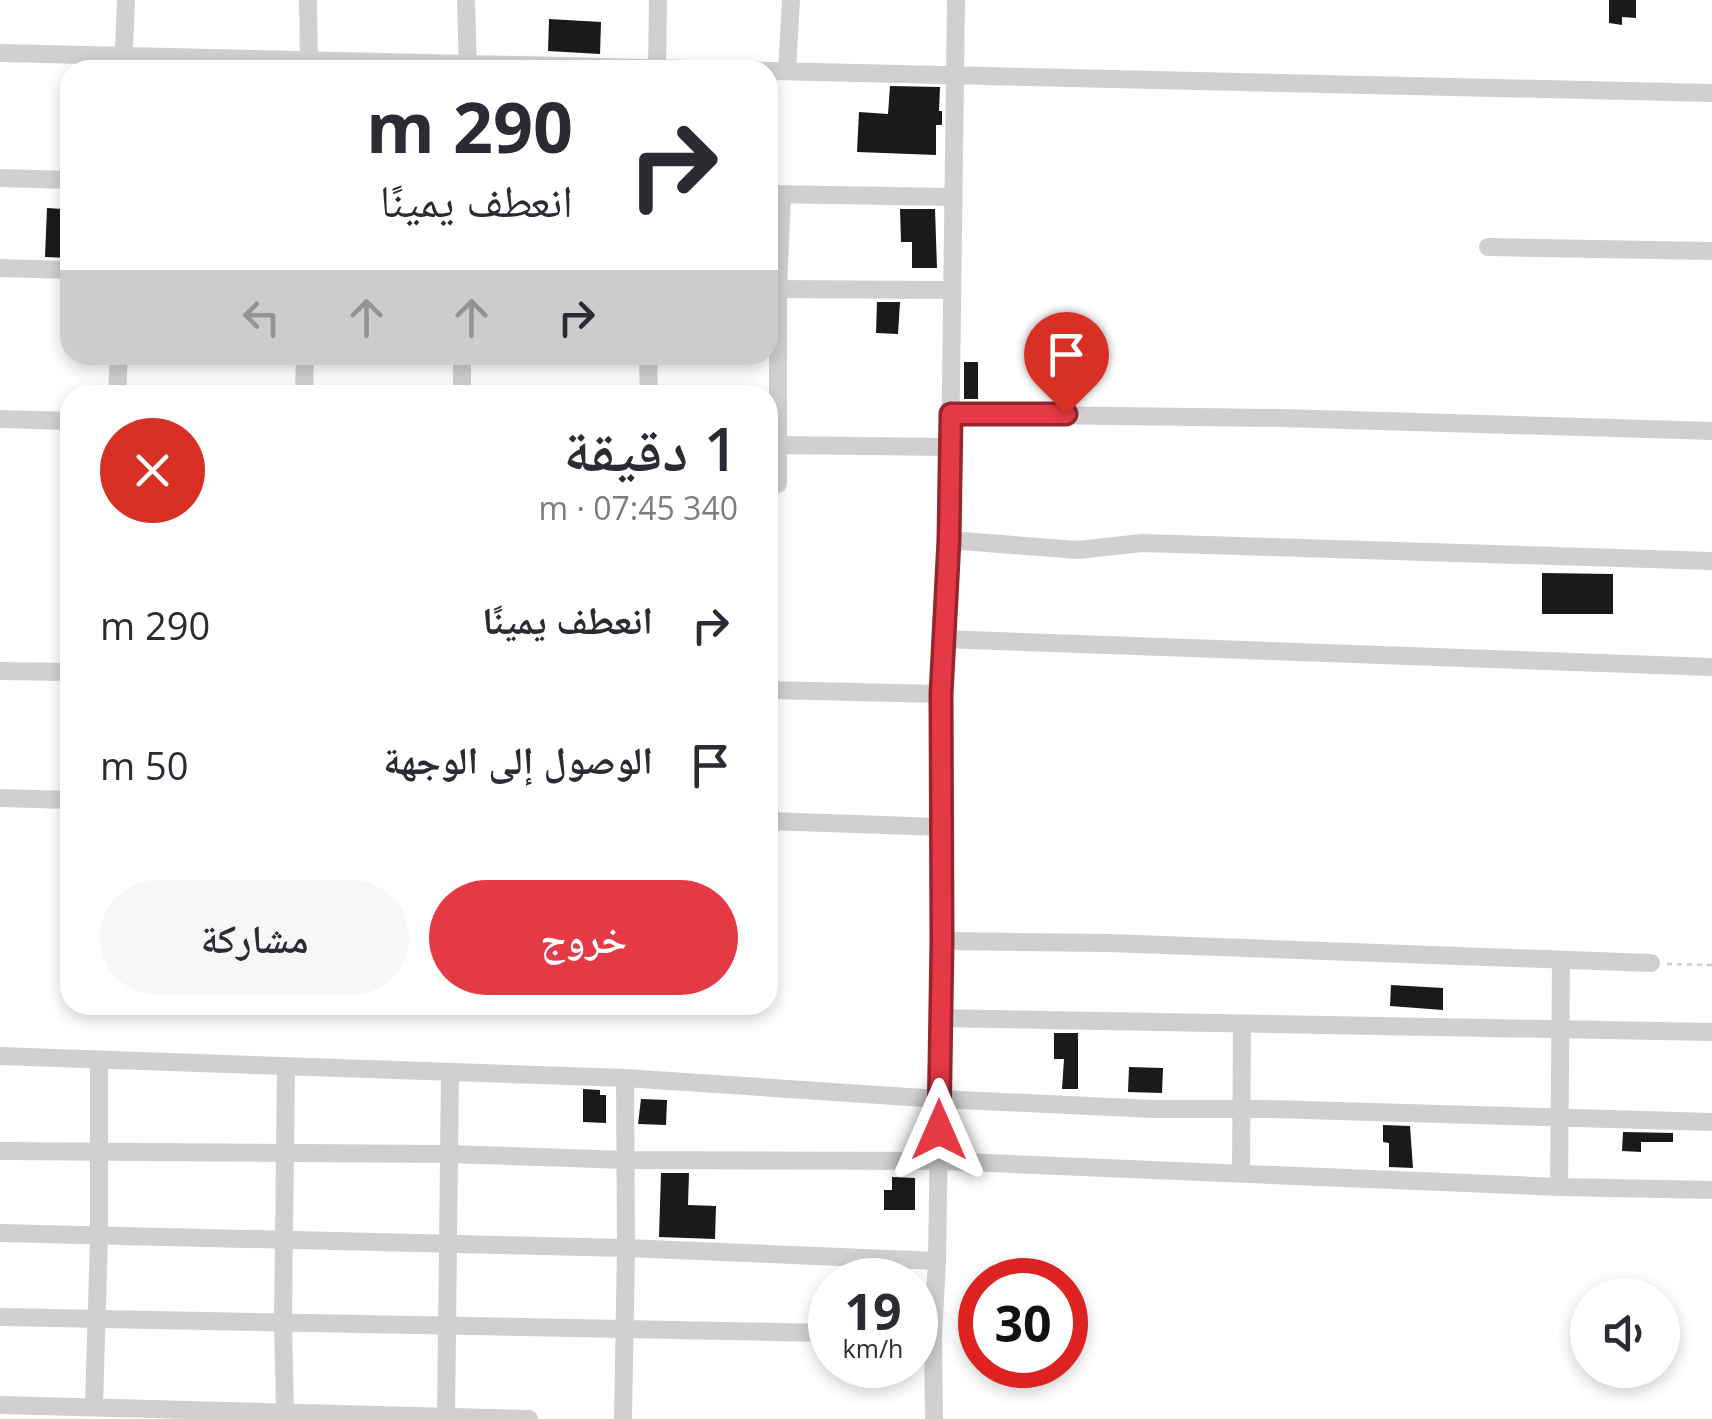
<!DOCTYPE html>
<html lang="ar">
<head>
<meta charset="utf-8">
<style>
  :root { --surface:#fff; --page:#f7f7f7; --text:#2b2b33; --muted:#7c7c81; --accent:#e63946 }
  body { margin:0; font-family:"Open Sans","Noto Naskh Arabic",sans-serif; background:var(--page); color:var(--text); direction:rtl; height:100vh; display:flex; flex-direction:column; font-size:38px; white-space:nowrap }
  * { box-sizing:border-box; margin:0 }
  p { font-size:32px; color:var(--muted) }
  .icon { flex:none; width:55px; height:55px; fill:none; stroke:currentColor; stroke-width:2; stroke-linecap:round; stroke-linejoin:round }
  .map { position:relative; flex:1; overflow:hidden; direction:ltr }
  .side { position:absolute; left:60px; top:385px; width:718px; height:630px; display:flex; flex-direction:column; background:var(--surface); border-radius:30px; box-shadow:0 5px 15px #0003; direction:rtl }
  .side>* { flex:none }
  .banner { position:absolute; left:60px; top:60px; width:718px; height:305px; border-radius:30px; box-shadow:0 5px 15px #0003; direction:rtl; background:#fff; color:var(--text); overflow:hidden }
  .controls { position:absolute; left:1570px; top:1278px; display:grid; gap:20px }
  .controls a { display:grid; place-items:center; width:110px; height:110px; border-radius:50%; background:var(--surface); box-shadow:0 5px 15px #0003; font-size:50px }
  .speed { position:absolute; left:808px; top:1258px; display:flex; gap:20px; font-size:50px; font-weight:700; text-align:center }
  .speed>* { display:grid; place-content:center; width:130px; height:130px; border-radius:50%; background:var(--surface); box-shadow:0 5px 15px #0003; line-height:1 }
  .speed small { font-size:25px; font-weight:400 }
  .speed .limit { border:15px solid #d22; background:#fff; color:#111 }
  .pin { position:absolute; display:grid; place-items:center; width:85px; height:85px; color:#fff; margin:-102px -42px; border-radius:50% 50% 50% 0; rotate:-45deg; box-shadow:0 0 10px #0007 }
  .pin .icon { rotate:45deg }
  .me { position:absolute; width:110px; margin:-55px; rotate:0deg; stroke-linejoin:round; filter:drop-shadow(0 0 8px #0008) }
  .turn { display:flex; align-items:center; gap:35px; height:210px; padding:0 40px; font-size:45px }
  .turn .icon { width:130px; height:130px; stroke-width:2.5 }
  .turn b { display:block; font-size:70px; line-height:85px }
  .lanes { display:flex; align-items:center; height:95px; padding:0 40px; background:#0003; justify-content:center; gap:50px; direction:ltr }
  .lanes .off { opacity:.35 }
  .round { display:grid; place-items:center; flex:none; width:105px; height:105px; border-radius:52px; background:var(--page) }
  .head { display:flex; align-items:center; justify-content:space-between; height:170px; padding:0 40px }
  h1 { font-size:60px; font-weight:600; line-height:75px }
  .action { display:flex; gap:20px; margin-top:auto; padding:20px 40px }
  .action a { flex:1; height:115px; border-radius:60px; background:var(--accent); color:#fff; font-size:40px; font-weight:600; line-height:115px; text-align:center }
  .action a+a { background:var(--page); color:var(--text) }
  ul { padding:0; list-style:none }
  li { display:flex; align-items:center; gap:30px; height:140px; padding:0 40px }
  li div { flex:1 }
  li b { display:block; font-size:38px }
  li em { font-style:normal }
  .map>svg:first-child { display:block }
  .building { fill:#1a1a1a }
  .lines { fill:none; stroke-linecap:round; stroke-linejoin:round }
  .path { stroke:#cdcdcd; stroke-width:2.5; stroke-dasharray:5 5; stroke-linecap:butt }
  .street { stroke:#d0d0d0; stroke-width:18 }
  .route-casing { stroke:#96252e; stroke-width:25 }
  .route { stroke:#e63946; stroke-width:18 }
</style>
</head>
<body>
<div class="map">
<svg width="1712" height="1419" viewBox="0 0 1712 1419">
  <rect width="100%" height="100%" fill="#fff"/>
  <g class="building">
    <path d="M 1609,0 L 1636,0 L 1636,18 L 1622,17 L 1622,25 L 1609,23 Z"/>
    <path d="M 549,19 L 601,22 L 600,54 L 548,51 Z"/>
    <path d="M 890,86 L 940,87 L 939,111 L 942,111 L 942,125 L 936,125 L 936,155 L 857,152 L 859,112 L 888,114 Z"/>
    <path d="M 47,208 L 63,209 L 62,219 L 70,219 L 70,258 L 45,257 Z"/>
    <path d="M 900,209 L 935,209 L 937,268 L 912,268 L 912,242 L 901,242 Z"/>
    <path d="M 877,302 L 900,302 L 898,334 L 876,333 Z"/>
    <rect x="964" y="362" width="14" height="37"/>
    <path d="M 1542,573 L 1613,574 L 1613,614 L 1542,614 Z"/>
    <path d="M 1391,985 L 1443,988 L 1443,1010 L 1390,1006 Z"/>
    <path d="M 1054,1033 L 1078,1033 L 1078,1089 L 1062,1089 L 1064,1059 L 1054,1059 Z"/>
    <path d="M 1129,1067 L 1163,1068 L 1162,1093 L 1128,1092 Z"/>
    <path d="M 583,1089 L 600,1090 L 600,1095 L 606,1095 L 606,1123 L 583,1122 Z"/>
    <path d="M 641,1099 L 667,1100 L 666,1125 L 638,1124 Z"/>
    <path d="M 1383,1125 L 1410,1126 L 1413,1168 L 1389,1167 L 1389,1143 L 1383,1142 Z"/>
    <path d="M 1623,1132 L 1673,1133 L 1673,1142 L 1641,1142 L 1641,1152 L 1622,1151 Z"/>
    <path d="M 661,1173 L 689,1173 L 688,1205 L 716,1206 L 715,1239 L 659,1237 Z"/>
    <path d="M 892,1177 L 915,1178 L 915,1210 L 884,1210 L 884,1190 L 892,1190 Z"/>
  </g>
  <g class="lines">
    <path class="path" d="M 1667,964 L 1712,965"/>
    <g class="street">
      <path d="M 308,0 L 309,70"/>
      <path d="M 466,0 L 468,70"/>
      <path d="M 0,53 L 1712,93"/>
      <path d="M 657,67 L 658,0"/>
      <path d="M 123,70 L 126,0"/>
      <path d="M 787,70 L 791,0"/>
      <path d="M 0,178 L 70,180"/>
      <path d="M 768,194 L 953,197"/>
      <path d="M 1488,247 L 1712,251"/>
      <path d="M 0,268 L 70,270"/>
      <path d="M 768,289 L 952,290"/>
      <path d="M 462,355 L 462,395"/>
      <path d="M 648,355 L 649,395"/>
      <path d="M 117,395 L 119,355"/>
      <path d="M 304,395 L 305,355"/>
      <path d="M 951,414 L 1282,418 L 1712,431"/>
      <path d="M 0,419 L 70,421"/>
      <path d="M 770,445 L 950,447"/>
      <path d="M 778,484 L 778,289 L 782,195"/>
      <path d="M 949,540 L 1078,550 L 1142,543 L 1712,561"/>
      <path d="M 943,639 L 1712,667"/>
      <path d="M 0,671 L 70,672"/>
      <path d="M 768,690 L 941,694"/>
      <path d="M 0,798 L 70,800"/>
      <path d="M 768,821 L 942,827"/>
      <path d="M 942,941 L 1109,943 L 1651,963"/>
      <path d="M 940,1018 L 1712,1032"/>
      <path d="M 0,1056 L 625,1078 L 939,1099 L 1153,1109 L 1267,1109 L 1712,1122"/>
      <path d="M 0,1151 L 449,1154 L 626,1160 L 939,1161 L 1559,1187 L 1712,1190"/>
      <path d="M 1241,1172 L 1242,1024"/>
      <path d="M 1559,1187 L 1561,960"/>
      <path d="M 0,1233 L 626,1248 L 937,1261"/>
      <path d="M 0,1317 L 830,1333"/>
      <path d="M 0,1405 L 529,1419"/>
      <path d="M 94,1407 L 99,1236 L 99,1060"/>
      <path d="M 285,1413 L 283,1322 L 286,1067"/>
      <path d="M 446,1417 L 450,1072"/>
      <path d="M 623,1419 L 626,1248 L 625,1078"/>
      <path d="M 934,1419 L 933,1335 L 937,1261 L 942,941 L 941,694 L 949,540 L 956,0"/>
    </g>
  </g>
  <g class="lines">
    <g class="route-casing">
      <path id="route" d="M 939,1130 L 942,941 L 941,694 L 949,540 L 951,414 L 1066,414"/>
    </g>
    <use href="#route" class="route"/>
  </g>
</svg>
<div class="controls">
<a><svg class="icon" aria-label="sound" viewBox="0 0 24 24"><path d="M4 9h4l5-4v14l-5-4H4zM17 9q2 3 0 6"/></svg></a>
</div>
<div class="speed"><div>19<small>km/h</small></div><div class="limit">30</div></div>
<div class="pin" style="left:1066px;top:414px;background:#d93025"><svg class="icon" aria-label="arrive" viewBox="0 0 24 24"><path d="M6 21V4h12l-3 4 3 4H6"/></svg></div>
<svg class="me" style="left:939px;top:1130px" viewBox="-20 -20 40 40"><path d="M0-17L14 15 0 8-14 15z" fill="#e63946" stroke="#fff" stroke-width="4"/></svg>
<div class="banner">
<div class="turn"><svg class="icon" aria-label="right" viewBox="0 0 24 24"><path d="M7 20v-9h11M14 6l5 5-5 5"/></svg><div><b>290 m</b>انعطف يمينًا</div></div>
<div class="lanes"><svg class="icon off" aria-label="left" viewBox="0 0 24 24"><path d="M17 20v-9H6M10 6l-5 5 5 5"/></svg><svg class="icon off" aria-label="ahead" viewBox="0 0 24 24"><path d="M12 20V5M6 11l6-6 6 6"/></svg><svg class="icon off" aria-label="ahead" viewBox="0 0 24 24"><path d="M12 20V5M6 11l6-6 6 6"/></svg><svg class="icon" aria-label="right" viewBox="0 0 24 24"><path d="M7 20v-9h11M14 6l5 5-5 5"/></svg></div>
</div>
<section class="side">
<div class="head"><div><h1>1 دقيقة</h1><p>340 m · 07:45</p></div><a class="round" style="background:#d93025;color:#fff"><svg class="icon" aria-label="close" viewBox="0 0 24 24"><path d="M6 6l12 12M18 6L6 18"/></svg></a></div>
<ul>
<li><svg class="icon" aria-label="right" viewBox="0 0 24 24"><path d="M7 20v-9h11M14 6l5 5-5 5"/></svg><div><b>انعطف يمينًا</b></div><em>290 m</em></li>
<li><svg class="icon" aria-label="arrive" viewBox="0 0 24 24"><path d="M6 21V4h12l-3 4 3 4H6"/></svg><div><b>الوصول إلى الوجهة</b></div><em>50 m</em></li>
</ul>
<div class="action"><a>خروج</a><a>مشاركة</a></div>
</section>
</div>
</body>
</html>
